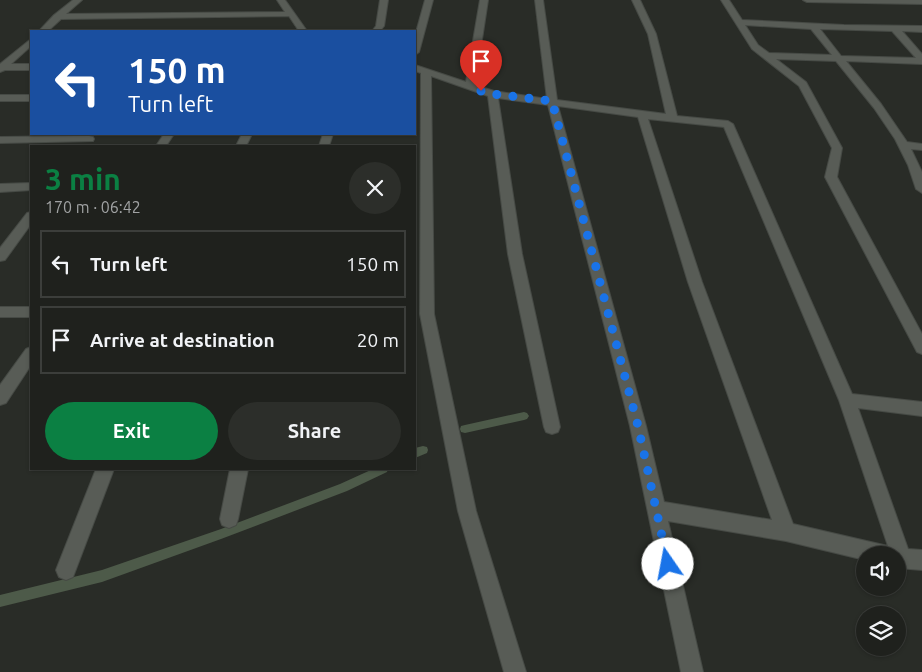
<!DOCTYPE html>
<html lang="en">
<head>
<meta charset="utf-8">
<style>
  :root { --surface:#1f211d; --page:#2c2e2a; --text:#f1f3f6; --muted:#a1a3a4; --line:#3c3e3b; --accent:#0b8043 }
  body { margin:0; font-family:Ubuntu,sans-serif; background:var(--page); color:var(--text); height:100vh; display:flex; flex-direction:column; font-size:19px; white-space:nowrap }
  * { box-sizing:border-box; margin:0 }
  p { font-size:16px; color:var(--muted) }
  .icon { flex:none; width:28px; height:28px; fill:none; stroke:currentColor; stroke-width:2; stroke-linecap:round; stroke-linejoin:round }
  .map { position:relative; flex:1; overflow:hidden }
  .details { position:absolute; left:30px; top:145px; width:386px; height:325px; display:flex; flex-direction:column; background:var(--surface); border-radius:0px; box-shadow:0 1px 4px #0004,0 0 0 1px var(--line) }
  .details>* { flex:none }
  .banner { position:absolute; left:30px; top:30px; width:386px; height:105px; border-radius:0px; box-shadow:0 1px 4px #0004,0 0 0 1px var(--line); background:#1a4fa0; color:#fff; overflow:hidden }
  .buttons { position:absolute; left:856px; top:546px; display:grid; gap:10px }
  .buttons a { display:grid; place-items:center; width:50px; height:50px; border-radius:50%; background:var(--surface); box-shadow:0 1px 4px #0004,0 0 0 1px var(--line); font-size:25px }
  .pin { position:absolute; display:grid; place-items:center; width:42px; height:42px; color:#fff; margin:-51px -21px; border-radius:50% 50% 50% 0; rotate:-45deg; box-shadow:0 0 5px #0007 }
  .pin .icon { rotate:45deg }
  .me { position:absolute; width:55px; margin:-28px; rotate:348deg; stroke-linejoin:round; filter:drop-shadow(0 0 4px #0008) }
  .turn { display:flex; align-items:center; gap:18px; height:105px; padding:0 15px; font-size:22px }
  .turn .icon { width:65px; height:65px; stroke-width:2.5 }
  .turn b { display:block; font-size:35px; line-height:42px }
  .round { display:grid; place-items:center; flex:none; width:52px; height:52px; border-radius:26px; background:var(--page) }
  .headline { display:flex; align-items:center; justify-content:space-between; height:85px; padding:0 15px }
  h1 { font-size:30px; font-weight:700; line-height:38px; color:var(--accent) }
  .button { display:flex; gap:10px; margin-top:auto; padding:10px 15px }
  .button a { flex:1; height:58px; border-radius:30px; background:var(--accent); color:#fff; font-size:20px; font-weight:700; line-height:58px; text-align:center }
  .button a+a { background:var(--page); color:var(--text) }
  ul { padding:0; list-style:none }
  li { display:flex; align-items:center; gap:15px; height:68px; margin:0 10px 8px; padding:0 5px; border:2px solid var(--line); border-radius:0px }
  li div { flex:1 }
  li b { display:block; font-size:19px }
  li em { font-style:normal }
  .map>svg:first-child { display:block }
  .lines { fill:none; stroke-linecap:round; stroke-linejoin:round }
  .stream { fill:#4d5a49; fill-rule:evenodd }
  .minor-casing { stroke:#464a45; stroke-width:2 }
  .minor { fill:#585c56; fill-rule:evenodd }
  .route { stroke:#1a73e8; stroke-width:9; stroke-dasharray:0 16.2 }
</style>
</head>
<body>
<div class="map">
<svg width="922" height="672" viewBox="0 0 922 672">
  <rect width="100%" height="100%" fill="#292c27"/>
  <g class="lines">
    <g class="stream">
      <path d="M 524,412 L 527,413 L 529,416 L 527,419 L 524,420 L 465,433 L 461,432 L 460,429 L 461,426 L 465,425 Z"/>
      <path d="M 423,446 L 427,447 L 428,450 L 427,453 L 415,458 L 415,448 Z"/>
      <path d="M 373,469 L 388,469 L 387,472 L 347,491 L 221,539 L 102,582 L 0,607 L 0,595 L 102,570 L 221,529 L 340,484 Z"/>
    </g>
    <g class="minor-casing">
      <g id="minor">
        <path d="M 73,0 L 82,0 L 66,14 L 285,12 L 277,0 L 285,0 L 307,31 L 299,31 L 289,16 L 61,19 L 48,31 L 39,31 L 54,15 Z"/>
        <path d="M 380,0 L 388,0 L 384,26 L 380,31 L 372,31 L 376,26 Z"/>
        <path d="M 425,0 L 433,0 L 419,52 L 415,55 L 415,36 Z"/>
        <path d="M 480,0 L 488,0 L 475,85 L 494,91 L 547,99 L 535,0 L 543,0 L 557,100 L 666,114 L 648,34 L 632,0 L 640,0 L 656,34 L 677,116 L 728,121 L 733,124 L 852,394 L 922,402 L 922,416 L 858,408 L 908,549 L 922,550 L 922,570 L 898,568 L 898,555 L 865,555 L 865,560 L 786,541 L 668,521 L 703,672 L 681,672 L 630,426 L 548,105 L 498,98 L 522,254 L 560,427 L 558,432 L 552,434 L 546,432 L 544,427 L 508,254 L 488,96 L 431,76 L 434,314 L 476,511 L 526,672 L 504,672 L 458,511 L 420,314 L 421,73 L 415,71 L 415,65 L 466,82 ZM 558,106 L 638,117 L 688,282 L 772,520 L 664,502 L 646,426 ZM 648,119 L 724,127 L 839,400 L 888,546 L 793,524 L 702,282 Z"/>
        <path d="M 721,0 L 729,0 L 742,20 L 844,25 L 922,26 L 922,32 L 902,31 L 922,54 L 922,64 L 846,61 L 881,104 L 907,142 L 922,144 L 922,150 L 911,149 L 922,172 L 922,193 L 916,189 L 908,165 L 895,139 L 874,108 L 836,61 L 776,59 L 806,82 L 842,148 L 837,177 L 922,334 L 922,354 L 917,352 L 825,177 L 832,148 L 799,86 L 752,49 ZM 745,25 L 811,29 L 832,55 L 769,53 L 758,45 ZM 820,29 L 892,31 L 916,58 L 841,56 Z"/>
        <path d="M 803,0 L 922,0 L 922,4 L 807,2 Z"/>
        <path d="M 31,39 L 31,46 L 11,64 L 31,64 L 31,70 L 5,70 L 0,72 L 0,64 Z"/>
        <rect x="0" y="95" width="31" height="6"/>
        <path d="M 164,134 L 174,134 L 166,146 L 156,146 Z"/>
        <path d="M 242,134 L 252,134 L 246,146 L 236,146 Z"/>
        <path d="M 323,134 L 333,134 L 329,146 L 319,146 Z"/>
        <path d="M 89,136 L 93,137 L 94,139 L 93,141 L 0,143 L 0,137 Z"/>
        <path d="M 31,183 L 31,190 L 0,192 L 0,184 Z"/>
        <path d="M 31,212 L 31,224 L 5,260 L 0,261 L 0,248 L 27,213 Z"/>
        <rect x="0" y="307" width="31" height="10"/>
        <path d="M 31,347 L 31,365 L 6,403 L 0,405 L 0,385 L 26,349 Z"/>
        <path d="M 96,469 L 114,469 L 73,577 L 66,580 L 59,577 L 56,570 Z"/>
        <path d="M 230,469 L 248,469 L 238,519 L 236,525 L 229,528 L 222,525 L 220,519 Z"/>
      </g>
    </g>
    <use href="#minor" class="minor"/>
  </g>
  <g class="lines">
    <path class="route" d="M 481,91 L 493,94 L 552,101 L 638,426 L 668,564"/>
  </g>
</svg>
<div class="buttons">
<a><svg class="icon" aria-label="sound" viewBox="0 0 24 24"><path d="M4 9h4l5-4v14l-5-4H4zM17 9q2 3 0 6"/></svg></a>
<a><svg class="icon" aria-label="layers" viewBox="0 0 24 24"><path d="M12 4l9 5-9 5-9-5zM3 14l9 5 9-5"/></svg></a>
</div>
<div class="pin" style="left:481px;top:91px;background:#d93025"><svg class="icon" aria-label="arrive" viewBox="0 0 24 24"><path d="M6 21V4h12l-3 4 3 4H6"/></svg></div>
<svg class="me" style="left:668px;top:564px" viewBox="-20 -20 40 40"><circle r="19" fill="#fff"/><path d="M0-13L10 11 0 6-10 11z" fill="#1a73e8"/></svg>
<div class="banner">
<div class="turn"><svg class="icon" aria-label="left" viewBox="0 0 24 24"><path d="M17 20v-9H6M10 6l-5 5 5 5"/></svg><div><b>150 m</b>Turn left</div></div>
</div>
<section class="details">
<div class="headline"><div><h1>3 min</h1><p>170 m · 06:42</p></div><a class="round"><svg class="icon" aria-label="close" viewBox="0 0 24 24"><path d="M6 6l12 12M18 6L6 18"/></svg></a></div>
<ul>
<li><svg class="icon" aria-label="left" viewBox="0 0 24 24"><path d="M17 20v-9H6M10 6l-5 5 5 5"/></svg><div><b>Turn left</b></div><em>150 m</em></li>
<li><svg class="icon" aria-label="arrive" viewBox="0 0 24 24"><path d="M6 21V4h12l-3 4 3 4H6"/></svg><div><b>Arrive at destination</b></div><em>20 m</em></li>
</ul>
<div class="button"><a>Exit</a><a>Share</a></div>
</section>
</div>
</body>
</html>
